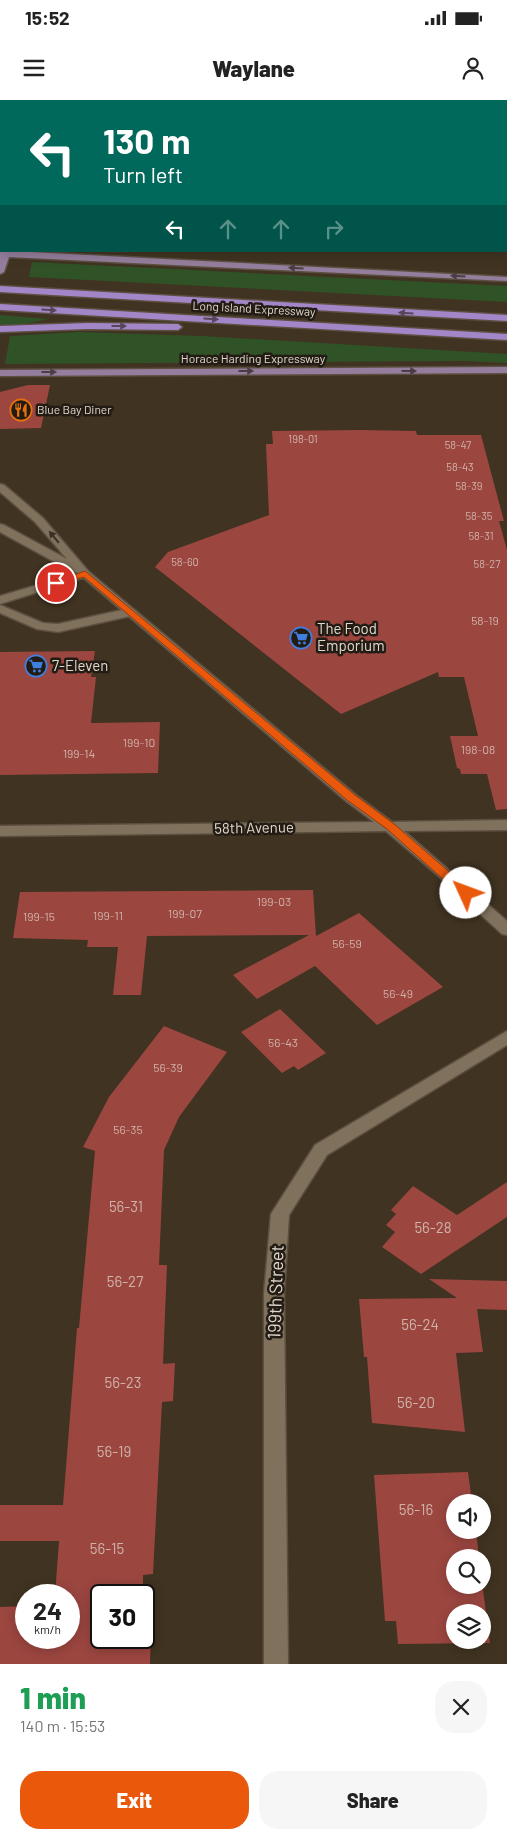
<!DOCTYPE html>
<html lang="en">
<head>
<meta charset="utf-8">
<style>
  :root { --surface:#fff; --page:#f6f6f6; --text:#222; --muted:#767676; --accent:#ea580c }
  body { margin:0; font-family:Barlow,sans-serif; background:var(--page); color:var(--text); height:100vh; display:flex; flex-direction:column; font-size:19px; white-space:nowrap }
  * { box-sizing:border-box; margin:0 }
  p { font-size:16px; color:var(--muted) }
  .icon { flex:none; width:28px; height:28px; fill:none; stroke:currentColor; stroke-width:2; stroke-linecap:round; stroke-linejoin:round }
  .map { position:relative; height:1564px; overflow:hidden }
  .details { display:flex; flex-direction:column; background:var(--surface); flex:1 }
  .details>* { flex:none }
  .hud { position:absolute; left:0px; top:0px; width:508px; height:152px; box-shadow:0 2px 12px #0003; background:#00695c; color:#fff; overflow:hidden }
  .tools { position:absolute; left:446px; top:1394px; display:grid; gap:10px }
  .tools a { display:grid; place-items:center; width:45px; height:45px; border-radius:50%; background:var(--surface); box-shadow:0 2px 12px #0003; font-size:25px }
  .speed { position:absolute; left:15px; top:1484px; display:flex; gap:10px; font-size:25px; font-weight:700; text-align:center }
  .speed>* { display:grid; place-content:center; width:65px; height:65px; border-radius:50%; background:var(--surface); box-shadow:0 2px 12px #0003; line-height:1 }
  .speed small { font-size:12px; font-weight:400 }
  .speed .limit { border:2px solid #111; border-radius:8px; background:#fff; color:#111 }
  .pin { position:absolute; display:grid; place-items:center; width:42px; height:42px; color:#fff; margin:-21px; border:2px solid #fff; border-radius:50%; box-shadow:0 1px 5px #0007 }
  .me { position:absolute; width:55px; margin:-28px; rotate:313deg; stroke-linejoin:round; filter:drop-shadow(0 0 4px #0008) }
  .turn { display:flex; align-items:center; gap:18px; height:105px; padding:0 20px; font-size:22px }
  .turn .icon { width:65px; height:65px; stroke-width:2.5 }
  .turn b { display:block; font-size:35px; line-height:42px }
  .lanes { display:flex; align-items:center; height:48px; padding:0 20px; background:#0003; justify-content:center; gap:25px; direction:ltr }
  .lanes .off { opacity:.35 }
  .round { display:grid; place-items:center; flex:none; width:52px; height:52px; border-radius:20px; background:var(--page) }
  .overview { display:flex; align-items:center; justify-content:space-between; height:85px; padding:0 20px }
  h1 { font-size:30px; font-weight:800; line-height:38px; color:#1e9e55 }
  .action { display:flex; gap:10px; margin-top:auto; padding:10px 20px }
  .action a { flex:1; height:58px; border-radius:20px; background:var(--accent); color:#fff; font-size:20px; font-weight:800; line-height:58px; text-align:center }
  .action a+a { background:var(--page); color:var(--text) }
  .status { display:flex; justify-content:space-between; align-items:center; height:35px; padding:0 25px; background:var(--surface); direction:ltr }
  .status svg { height:14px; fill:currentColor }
  header { display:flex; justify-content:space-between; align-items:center; height:65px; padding:0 20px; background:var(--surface); font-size:22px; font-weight:800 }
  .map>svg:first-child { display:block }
  .green { fill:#305227 }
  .building { fill:#9c4640; fill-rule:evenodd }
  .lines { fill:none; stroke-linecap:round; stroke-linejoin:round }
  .lane-casing { stroke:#5b4f40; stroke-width:3 }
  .street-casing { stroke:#5b4f40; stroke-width:3 }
  .primary-casing { stroke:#5b4f40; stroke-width:3 }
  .highway-casing { stroke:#5b4f40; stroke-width:3 }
  .lane { fill:#80715d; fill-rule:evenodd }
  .street { fill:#80715d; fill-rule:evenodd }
  .primary { fill:#957e9d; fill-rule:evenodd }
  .highway { fill:#a386c8; fill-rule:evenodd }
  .oneway { fill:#4a3e44 }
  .oneway2 { fill:#56465c }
  .oneway3 { fill:#3a3126 }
  .route { fill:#ea580c; stroke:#983908 }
  .labels { text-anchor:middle; stroke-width:5; stroke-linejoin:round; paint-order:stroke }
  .far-number-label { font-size:11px; fill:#cfb3a9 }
  .far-street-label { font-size:12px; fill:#e0d7cc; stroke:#221c14 }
  .far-poi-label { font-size:12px; fill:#e0d7cc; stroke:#221c14; text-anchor:start }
  .number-label { font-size:12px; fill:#cfb3a9 }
  .poi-label { font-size:15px; fill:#e0d7cc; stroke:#221c14; text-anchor:start }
  .street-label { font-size:15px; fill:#e0d7cc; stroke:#221c14 }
  .near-number-label { font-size:15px; fill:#cfb3a9 }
  .near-street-label { font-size:18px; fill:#e0d7cc; stroke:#221c14 }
</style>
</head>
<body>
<div class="status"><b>15:52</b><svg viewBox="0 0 49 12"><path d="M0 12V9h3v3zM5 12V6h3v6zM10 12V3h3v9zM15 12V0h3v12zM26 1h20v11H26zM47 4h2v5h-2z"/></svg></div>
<header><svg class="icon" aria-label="menu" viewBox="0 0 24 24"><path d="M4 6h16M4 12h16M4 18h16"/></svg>Waylane<svg class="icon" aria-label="person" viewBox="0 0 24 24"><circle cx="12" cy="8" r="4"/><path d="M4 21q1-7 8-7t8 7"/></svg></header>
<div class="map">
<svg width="507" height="1564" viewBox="0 0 507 1564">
  <rect width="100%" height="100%" fill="#403321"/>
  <g class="green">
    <path d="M 80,0 L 422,0 L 427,1 L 84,1 Z"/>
    <path d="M 32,162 L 507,186 L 507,202 L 29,177 Z"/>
    <path d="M 0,215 L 48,219 L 25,224 L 0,225 Z"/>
    <path d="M 78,232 L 202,236 L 507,254 L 507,263 L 464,261 L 5,264 L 10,236 Z"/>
  </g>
  <g class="building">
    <path d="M 28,285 L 50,285 L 41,328 L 0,329 L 0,292 Z"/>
    <path d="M 360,330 L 416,331 L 417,335 L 481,335 L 504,421 L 499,421 L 507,450 L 507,709 L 496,710 L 487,674 L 461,674 L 460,669 L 457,668 L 450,636 L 478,636 L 464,577 L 439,577 L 438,572 L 341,614 L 155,467 L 168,452 L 269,415 L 266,344 L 273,344 L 272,331 Z"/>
    <path d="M 95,551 L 91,577 L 96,577 L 91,623 L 160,622 L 158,673 L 0,675 L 0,552 Z"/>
    <path d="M 313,790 L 316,836 L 359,813 L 443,887 L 377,925 L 315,866 L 257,899 L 233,875 L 309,835 L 147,836 L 141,895 L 113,895 L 118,847 L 87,847 L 88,840 L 13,838 L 20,792 Z"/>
    <path d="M 280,909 L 326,953 L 298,970 L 294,966 L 282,973 L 241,932 Z"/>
    <path d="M 164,926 L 227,952 L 179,1017 L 164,1050 L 159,1165 L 167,1165 L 163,1264 L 175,1263 L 173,1301 L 162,1302 L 153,1474 L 143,1475 L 143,1495 L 101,1495 L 101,1538 L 144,1538 L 144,1530 L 151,1530 L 150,1564 L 0,1564 L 0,1507 L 26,1506 L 26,1538 L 69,1538 L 69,1495 L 55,1495 L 59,1441 L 0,1441 L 0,1405 L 63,1405 L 77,1228 L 79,1228 L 95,1051 L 83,1047 L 109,997 Z"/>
    <path d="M 507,1082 L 507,1117 L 421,1174 L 382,1147 L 395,1132 L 386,1125 L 396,1114 L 391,1110 L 413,1086 L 457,1115 Z"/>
    <path d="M 429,1179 L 507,1181 L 507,1210 L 477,1209 L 483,1252 L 456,1253 L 465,1332 L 372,1323 L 367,1257 L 364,1257 L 359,1199 L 457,1198 Z"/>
    <path d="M 468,1372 L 472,1402 L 455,1402 L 455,1430 L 476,1430 L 479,1458 L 455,1458 L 455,1485 L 482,1485 L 482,1482 L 490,1543 L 398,1544 L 396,1521 L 385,1521 L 374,1375 ZM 455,1512 L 482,1512 L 482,1540 L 455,1540 Z"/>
  </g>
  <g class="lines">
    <g class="lane-casing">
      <g id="lane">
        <path d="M 85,471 L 91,474 L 89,476 L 0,504 L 0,496 Z"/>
        <path d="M 0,505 L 43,523 L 58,524 L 131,508 L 137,512 L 135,515 L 58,532 L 37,529 L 0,513 Z"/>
      </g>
    </g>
    <g class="street-casing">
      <g id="street">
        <path d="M 471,0 L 481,0 L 482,1 L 472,1 Z"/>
        <rect x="506" y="6" width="1" height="4"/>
        <path d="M 0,384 L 4,385 L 43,418 L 89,472 L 356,695 L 392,722 L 507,720 L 507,730 L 404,731 L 507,821 L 507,835 L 502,834 L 434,772 L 386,731 L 0,736 L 0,726 L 374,722 L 346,701 L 78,473 L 73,472 L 0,432 L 0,424 L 4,425 L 67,459 L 35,422 L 0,392 Z"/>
        <path d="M 507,931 L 507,945 L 327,1055 L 289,1115 L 284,1194 L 288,1564 L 264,1564 L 264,1194 L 271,1114 L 315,1045 Z"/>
      </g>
    </g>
    <g class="primary-casing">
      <g id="primary">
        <rect x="26" y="0" width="6" height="1"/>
        <rect x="48" y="0" width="6" height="1"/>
        <path d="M 11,151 L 507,177 L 507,181 L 9,157 L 4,172 L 0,174 L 0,152 Z"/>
        <path d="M 507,267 L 507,273 L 0,276 L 0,270 Z"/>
      </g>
    </g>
    <g class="highway-casing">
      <g id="highway">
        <path d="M 0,186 L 507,215 L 507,221 L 0,192 Z"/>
        <path d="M 0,204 L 507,234 L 507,240 L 0,210 Z"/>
        <path d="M 88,223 L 178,224 L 182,227 L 178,230 L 88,229 L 0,232 L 0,226 Z"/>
      </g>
    </g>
    <use href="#lane" class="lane"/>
    <use href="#street" class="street"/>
    <use href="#primary" class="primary"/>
    <use href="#highway" class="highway"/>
  </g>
  <defs><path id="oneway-solid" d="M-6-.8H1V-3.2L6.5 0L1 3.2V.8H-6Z" transform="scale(1.25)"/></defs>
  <g class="oneway">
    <use href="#oneway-solid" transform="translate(296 168) rotate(-177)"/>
    <use href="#oneway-solid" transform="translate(458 176) rotate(-177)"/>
    <use href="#oneway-solid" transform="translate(246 271)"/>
    <use href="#oneway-solid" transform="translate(409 271)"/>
    <use href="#oneway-solid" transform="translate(49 272)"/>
  </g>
  <g class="oneway2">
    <use href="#oneway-solid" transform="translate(49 210) rotate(3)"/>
    <use href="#oneway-solid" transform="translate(406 213) rotate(-177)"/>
    <use href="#oneway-solid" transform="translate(211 219) rotate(3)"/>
    <use href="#oneway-solid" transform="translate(119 226)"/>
  </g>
  <use class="oneway3" href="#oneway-solid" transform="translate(54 437) rotate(-130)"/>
  <path class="route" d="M 85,471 L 355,695 L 394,724 L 470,790 L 472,793 L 470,796 L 462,796 L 387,729 L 347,700 L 84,477 L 56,485 L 52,483 Z"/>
  <defs>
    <g id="restaurant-ring" transform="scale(1.125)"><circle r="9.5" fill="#221c14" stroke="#e8710a" stroke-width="1.5"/><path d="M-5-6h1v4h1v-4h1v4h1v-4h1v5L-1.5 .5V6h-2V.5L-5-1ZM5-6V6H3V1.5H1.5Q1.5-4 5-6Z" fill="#e8710a"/></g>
    <g id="supermarket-ring" transform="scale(1.125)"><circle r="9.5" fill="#221c14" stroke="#3f7fe0" stroke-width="1.5"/><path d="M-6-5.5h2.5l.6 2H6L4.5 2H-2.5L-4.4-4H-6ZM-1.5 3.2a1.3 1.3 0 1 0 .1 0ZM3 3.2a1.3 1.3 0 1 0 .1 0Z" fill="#3f7fe0"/></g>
  </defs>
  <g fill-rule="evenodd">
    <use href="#restaurant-ring" x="21" y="310"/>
    <use href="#supermarket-ring" x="301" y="538"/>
    <use href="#supermarket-ring" x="36" y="566"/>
  </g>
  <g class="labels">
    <g class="far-number-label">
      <text x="303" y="343">198-01</text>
      <text x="458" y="349">58-47</text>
      <text x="460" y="371">58-43</text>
      <text x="469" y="390">58-39</text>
      <text x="479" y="420">58-35</text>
      <text x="481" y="440">58-31</text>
      <text x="185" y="466">58-60</text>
      <text x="487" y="468">58-27</text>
    </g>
    <g class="far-street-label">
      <text transform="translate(254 209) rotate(3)" y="4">Long Island Expressway</text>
      <text x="253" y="263">Horace Harding Expressway</text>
    </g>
    <g class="far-poi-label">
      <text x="37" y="314">Blue Bay Diner</text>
    </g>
    <g class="number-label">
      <text x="485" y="525">58-19</text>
      <text x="139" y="647">199-10</text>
      <text x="478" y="654">198-08</text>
      <text x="79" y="658">199-14</text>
      <text x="274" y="806">199-03</text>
      <text x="185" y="818">199-07</text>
      <text x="108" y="820">199-11</text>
      <text x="39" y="821">199-15</text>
      <text x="347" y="848">56-59</text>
      <text x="398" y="898">56-49</text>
      <text x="283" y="947">56-43</text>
      <text x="168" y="972">56-39</text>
      <text x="128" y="1034">56-35</text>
    </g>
    <g class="poi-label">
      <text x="317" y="534">The Food<tspan x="317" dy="17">Emporium</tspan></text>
      <text x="52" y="571">7-Eleven</text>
    </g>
    <g class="street-label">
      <text transform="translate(254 728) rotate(-1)" y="5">58th Avenue</text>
    </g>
    <g class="near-number-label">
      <text x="126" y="1112">56-31</text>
      <text x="433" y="1133">56-28</text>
      <text x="125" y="1187">56-27</text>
      <text x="420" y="1230">56-24</text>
      <text x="123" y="1288">56-23</text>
      <text x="416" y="1308">56-20</text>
      <text x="114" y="1357">56-19</text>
      <text x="416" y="1415">56-16</text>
      <text x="107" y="1454">56-15</text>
    </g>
    <g class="near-street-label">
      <text transform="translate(276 1192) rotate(-88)" y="6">199th Street</text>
    </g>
  </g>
</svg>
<div class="tools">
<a><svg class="icon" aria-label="sound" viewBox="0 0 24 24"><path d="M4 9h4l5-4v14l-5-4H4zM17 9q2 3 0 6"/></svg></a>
<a><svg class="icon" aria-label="search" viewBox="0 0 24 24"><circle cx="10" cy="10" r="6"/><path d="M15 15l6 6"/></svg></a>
<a><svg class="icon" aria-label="layers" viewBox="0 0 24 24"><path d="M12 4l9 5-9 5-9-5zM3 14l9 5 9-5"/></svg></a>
</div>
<div class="speed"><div>24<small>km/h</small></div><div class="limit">30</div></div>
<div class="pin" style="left:56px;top:483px;background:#d93025"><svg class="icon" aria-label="arrive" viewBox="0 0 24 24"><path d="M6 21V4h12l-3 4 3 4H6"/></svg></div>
<svg class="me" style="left:466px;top:793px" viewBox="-20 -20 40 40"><circle r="19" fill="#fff"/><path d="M0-13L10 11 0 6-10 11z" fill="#ea580c"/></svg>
<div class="hud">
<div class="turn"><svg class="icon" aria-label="left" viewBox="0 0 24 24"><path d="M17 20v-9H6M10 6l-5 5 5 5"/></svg><div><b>130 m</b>Turn left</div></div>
<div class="lanes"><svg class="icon" aria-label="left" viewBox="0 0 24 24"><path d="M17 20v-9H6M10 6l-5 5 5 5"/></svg><svg class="icon off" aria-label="ahead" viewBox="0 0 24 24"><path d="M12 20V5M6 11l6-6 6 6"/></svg><svg class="icon off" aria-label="ahead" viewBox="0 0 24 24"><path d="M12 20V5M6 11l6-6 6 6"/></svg><svg class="icon off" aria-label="right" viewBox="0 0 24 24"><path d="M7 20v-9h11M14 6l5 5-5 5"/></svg></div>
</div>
</div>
<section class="details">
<div class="overview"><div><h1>1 min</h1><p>140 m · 15:53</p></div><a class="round"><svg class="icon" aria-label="close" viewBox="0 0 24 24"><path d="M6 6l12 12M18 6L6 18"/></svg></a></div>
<div class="action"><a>Exit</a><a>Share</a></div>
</section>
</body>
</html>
